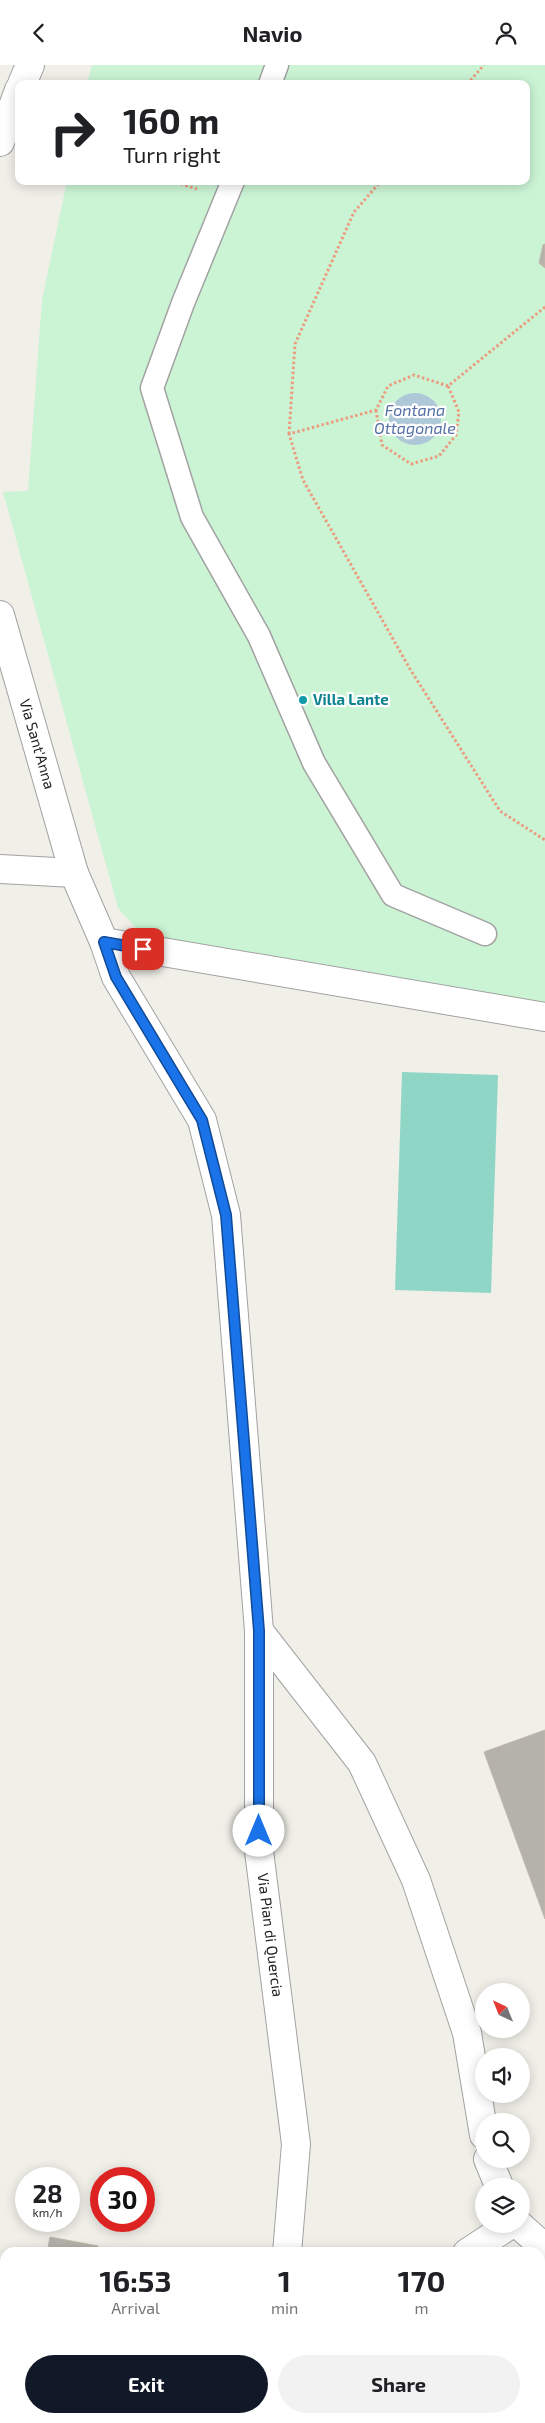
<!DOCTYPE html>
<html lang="en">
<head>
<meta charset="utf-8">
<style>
  :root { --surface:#fff; --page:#f2f2f2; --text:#202124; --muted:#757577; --accent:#111827 }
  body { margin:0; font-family:"Exo 2",sans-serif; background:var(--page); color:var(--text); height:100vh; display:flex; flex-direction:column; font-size:19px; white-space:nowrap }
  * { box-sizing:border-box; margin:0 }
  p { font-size:16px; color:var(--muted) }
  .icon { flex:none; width:28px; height:28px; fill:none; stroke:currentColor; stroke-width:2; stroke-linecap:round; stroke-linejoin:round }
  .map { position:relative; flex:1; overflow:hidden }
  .details { position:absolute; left:0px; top:2182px; width:545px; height:176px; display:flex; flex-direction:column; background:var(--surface); border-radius:15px 15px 0 0; box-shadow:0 2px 12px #0003 }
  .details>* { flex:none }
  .top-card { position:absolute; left:15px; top:15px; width:515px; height:105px; border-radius:10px; box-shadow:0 2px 12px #0003; background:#fff; color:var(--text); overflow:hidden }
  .needle { width:32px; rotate:317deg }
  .fabs { position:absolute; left:475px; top:1918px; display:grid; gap:10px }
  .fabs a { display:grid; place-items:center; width:55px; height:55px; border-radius:50%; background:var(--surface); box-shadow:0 2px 12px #0003; font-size:25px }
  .speed { position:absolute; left:15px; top:2102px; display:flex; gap:10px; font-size:25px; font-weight:700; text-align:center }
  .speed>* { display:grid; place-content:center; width:65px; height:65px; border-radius:50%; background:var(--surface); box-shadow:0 2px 12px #0003; line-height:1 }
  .speed small { font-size:12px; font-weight:400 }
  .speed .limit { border:8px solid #d22; background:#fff; color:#111 }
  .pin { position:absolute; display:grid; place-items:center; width:42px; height:42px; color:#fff; margin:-21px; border-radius:10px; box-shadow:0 2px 8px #0006 }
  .me { position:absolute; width:55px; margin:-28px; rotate:0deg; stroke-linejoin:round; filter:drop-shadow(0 0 4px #0008) }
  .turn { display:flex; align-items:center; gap:18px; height:105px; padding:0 25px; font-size:22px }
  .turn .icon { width:65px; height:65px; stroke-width:2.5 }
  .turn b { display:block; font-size:35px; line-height:42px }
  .eta { display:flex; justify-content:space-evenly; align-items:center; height:85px; text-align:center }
  .eta b { font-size:30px; font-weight:700; line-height:35px }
  .cta { display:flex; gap:10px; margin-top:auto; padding:10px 25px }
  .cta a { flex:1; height:58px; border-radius:30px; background:var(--accent); color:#fff; font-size:20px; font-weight:700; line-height:58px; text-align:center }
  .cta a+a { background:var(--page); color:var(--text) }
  header { display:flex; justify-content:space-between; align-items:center; height:65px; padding:0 25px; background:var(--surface); font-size:22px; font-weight:700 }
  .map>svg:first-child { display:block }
  .park { fill:#cbf4d5 }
  .pitch { fill:#90d6c6 }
  .water { fill:#aec8d8 }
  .building { fill:#b5b1ab; stroke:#c0b8ac }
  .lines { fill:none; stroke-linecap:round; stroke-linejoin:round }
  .lane-casing { stroke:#a2a2a2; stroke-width:25 }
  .street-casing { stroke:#a2a2a2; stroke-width:30 }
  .path { stroke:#eb9c7f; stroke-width:3; stroke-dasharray:2.5 2.5; stroke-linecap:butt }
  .lane { stroke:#fff; stroke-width:22 }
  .street { stroke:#fff; stroke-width:28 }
  .route-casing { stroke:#114b97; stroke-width:12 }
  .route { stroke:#1a73e8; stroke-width:9 }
  .culture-dot { fill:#0f9aa8; stroke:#fff; stroke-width:2 }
  .labels { text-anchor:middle; stroke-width:4.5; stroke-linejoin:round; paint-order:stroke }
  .culture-label { font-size:15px; font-weight:bold; fill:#0d838f; stroke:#fff; text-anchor:start }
  .street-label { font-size:15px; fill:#212121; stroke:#fff }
  .water-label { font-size:16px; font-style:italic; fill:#5772a6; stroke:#fff }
</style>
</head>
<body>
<header><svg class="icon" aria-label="back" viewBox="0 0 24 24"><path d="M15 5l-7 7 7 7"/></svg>Navio<svg class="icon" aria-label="person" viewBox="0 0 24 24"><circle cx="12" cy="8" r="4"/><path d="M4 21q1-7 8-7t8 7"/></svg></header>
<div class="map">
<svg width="545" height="2358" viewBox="0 0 545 2358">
  <rect width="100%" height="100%" fill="#f0efe8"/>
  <path class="park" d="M 92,0 L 545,0 L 545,941 L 146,874 L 118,843 L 3,427 L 28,426 L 42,235 L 67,116 L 526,116 L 526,19 L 87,19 Z"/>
  <path class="pitch" d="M 402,1007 L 498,1010 L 491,1228 L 395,1225 Z"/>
  <circle class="water" cx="415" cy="354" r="26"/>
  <g class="building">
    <path d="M 545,179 L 545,203 L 539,198 L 543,180 Z"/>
    <path d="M 545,1665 L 545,1854 L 484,1687 Z"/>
    <path d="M 50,2172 L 98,2181 L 97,2188 L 47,2188 Z"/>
    <path d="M 545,2257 L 545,2314 L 540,2315 L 540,2258 Z"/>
  </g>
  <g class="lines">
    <g class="lane-casing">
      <g id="lane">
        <path d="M 270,19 L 277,0"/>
        <path d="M 233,116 L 183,238 L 152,323 L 192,452 L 259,571 L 314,698 L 393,830 L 485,869"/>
      </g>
    </g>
    <g class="street-casing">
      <g id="street">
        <path d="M 22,19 L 30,0"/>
        <path d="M 0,77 L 19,25"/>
        <path d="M 0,550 L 74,808 L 104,877 L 116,912 L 202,1055 L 226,1150 L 259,1566 L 259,1786 L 296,2079 L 287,2188"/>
        <path d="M 0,804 L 74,808"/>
        <path d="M 104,877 L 545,952"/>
        <path d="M 259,1566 L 362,1698 L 416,1815 L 467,1968 L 484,2070"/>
        <path d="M 488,2094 L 499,2121"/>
        <path d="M 518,2159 L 545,2183"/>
        <path d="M 467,2188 L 511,2159"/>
        <path d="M 540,2339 L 545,2338"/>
        <path d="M 382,2354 L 386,2358"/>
        <path d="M 430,2354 L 432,2357 L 452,2354"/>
        <path d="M 275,2358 L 275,2354"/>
      </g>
    </g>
    <g class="path">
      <path d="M 467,19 L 484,0"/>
      <path d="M 171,116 L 197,124"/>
      <path d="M 545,242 L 448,321 L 414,310 L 388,321 L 376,345 L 289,369 L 303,415 L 410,604 L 500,746 L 545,775"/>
      <path d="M 376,345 L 382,380 L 411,399 L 439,391 L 456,370 L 459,347 L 448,321"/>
      <path d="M 289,369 L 295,279 L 354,147 L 381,116"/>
    </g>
    <use href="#lane" class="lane"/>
    <use href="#street" class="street"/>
  </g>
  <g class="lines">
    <g class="route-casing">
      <path id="route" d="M 143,884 L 104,877 L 116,912 L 202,1055 L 226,1150 L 259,1566 L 259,1766"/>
    </g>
    <use href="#route" class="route"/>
  </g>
  <circle class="culture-dot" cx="303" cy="635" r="5"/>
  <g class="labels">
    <g class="culture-label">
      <text x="313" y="640">Villa Lante</text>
    </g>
    <g class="street-label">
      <text transform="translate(37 679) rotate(74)" y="5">Via Sant'Anna</text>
      <text transform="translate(270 1870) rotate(83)" y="5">Via Pian di Quercia</text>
    </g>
    <g class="water-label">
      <text x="415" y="351">Fontana<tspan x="415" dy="18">Ottagonale</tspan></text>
    </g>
  </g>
</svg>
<div class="fabs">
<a><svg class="needle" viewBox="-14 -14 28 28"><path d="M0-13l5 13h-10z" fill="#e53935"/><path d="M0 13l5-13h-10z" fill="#757577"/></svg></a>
<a><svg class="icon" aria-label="sound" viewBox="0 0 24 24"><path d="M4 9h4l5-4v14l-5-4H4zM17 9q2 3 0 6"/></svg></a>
<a><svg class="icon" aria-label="search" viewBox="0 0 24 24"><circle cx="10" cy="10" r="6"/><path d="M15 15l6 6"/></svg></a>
<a><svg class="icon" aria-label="layers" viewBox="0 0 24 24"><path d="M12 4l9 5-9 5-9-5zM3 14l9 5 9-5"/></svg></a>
</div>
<div class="speed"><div>28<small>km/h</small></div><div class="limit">30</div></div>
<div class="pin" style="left:143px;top:884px;background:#d93025"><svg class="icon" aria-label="arrive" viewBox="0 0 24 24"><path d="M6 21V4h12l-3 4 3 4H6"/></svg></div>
<svg class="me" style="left:259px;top:1766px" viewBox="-20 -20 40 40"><circle r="19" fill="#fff"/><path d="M0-13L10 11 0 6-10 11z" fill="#1a73e8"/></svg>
<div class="top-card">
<div class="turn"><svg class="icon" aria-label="right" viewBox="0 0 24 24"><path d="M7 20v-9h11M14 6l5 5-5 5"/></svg><div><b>160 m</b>Turn right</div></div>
</div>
<section class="details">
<div class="eta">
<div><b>16:53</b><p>Arrival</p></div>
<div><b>1</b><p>min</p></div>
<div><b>170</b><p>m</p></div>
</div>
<div class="cta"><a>Exit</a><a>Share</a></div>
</section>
</div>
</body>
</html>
